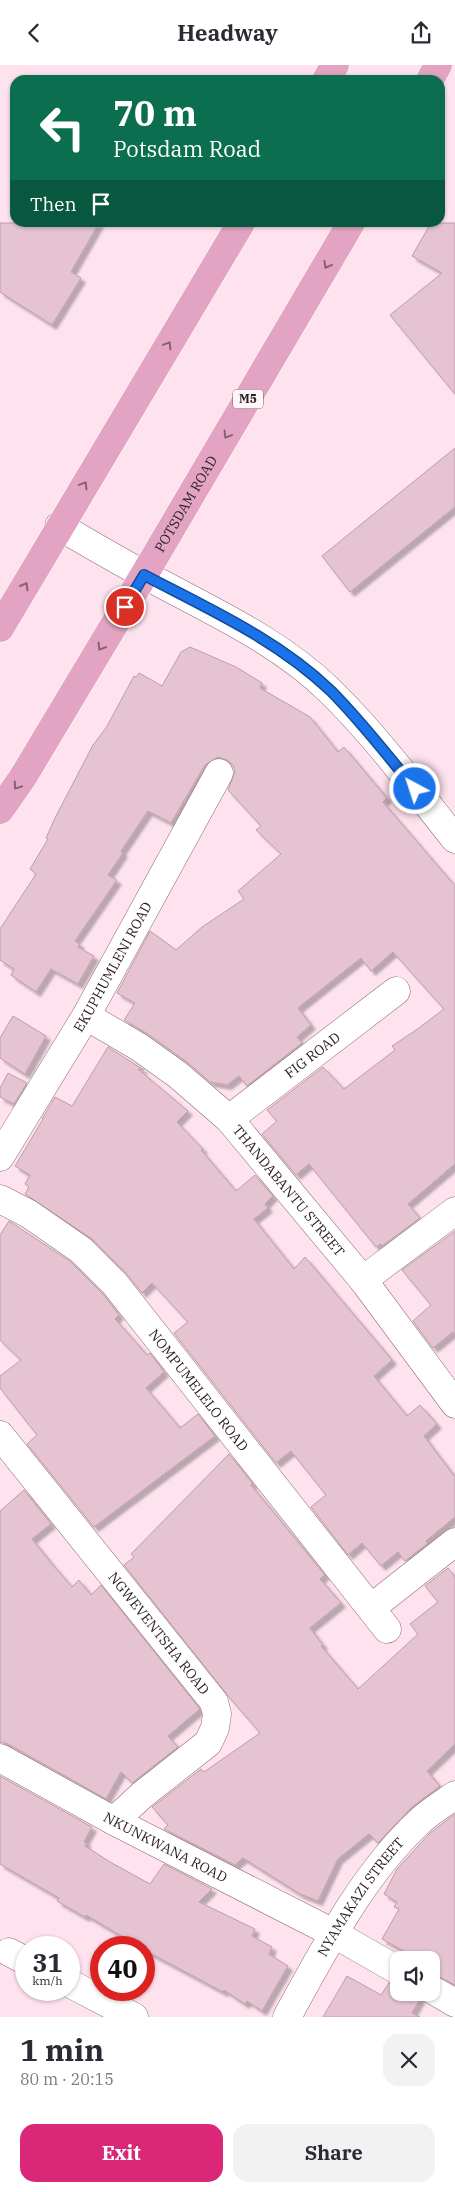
<!DOCTYPE html>
<html lang="en">
<head>
<meta charset="utf-8">
<style>
  :root { --surface:#fff; --page:#f2f2f3; --text:#2b2b33; --muted:#7c7c81; --accent:#db2777 }
  body { margin:0; font-family:"IBM Plex Serif",serif; background:var(--page); color:var(--text); height:100vh; display:flex; flex-direction:column; font-size:19px; white-space:nowrap }
  * { box-sizing:border-box; margin:0 }
  p { font-size:16px; color:var(--muted) }
  .icon { flex:none; width:28px; height:28px; fill:none; stroke:currentColor; stroke-width:2; stroke-linecap:round; stroke-linejoin:round }
  .map { position:relative; height:1952px; overflow:hidden }
  .panel { display:flex; flex-direction:column; background:var(--surface); flex:1 }
  .panel>* { flex:none }
  .top-card { position:absolute; left:10px; top:10px; width:435px; height:152px; border-radius:15px; box-shadow:0 1px 4px #0004; background:#0b6e4f; color:#fff; overflow:hidden }
  .buttons { position:absolute; left:390px; top:1886px; display:grid; gap:10px }
  .buttons a { display:grid; place-items:center; width:50px; height:50px; border-radius:10px; background:var(--surface); box-shadow:0 1px 4px #0004; font-size:25px }
  .speed { position:absolute; left:15px; top:1871px; display:flex; gap:10px; font-size:25px; font-weight:700; text-align:center }
  .speed>* { display:grid; place-content:center; width:65px; height:65px; border-radius:50%; background:var(--surface); box-shadow:0 1px 4px #0004; line-height:1 }
  .speed small { font-size:12px; font-weight:400 }
  .speed .limit { border:8px solid #d22; background:#fff; color:#111 }
  .pin { position:absolute; display:grid; place-items:center; width:42px; height:42px; color:#fff; margin:-21px; border:2px solid #fff; border-radius:50%; box-shadow:0 1px 5px #0007 }
  .me { position:absolute; width:55px; margin:-28px; rotate:320deg; stroke-linejoin:round; filter:drop-shadow(0 0 4px #0008) }
  .turn { display:flex; align-items:center; gap:18px; height:105px; padding:0 20px; font-size:22px }
  .turn .icon { width:65px; height:65px; stroke-width:2.5 }
  .turn b { display:block; font-size:35px; line-height:42px }
  .then { display:flex; align-items:center; height:48px; padding:0 20px; background:#0003; gap:10px; font-size:19px }
  .round { display:grid; place-items:center; flex:none; width:52px; height:52px; border-radius:15px; background:var(--page) }
  .overview { display:flex; align-items:center; justify-content:space-between; height:85px; padding:0 20px }
  h1 { font-size:30px; font-weight:800; line-height:38px }
  .primary-button { display:flex; gap:10px; margin-top:auto; padding:10px 20px }
  .primary-button a { flex:1; height:58px; border-radius:15px; background:var(--accent); color:#fff; font-size:20px; font-weight:800; line-height:58px; text-align:center }
  .primary-button a+a { background:var(--page); color:var(--text) }
  header { display:flex; justify-content:space-between; align-items:center; height:65px; padding:0 20px; background:var(--surface); font-size:22px; font-weight:800 }
  .map>svg:first-child { display:block }
  .building { fill:#e5c3d1; stroke:#be9daa; filter:url(#shadow) }
  .lines { fill:none; stroke-linecap:round; stroke-linejoin:round }
  .street-casing { stroke:#8b6c79; stroke-width:29 }
  .secondary-casing { stroke:#8b6c79; stroke-width:29 }
  .primary-casing { stroke:#fff; stroke-width:29 }
  .street { stroke:#fff; stroke-width:28 }
  .secondary { stroke:#fff; stroke-width:28 }
  .primary { stroke:#e2a4c2; stroke-width:28 }
  .oneway { stroke:#866172 }
  .route-casing { stroke:#114b97; stroke-width:12 }
  .route { stroke:#1a73e8; stroke-width:9 }
  .labels { text-anchor:middle; stroke-width:4; stroke-linejoin:round; paint-order:stroke }
  .shield { fill:#fdf6f8; stroke:#695f63; stroke-width:1 }
  .shield-label { font-size:12px; font-weight:bold; fill:#2a1e23 }
  .street-label { font-size:14px; fill:#2a1e23; stroke:#fdf6f8 }
</style>
</head>
<body>
<header><svg class="icon" aria-label="back" viewBox="0 0 24 24"><path d="M15 5l-7 7 7 7"/></svg>Headway<svg class="icon" aria-label="share" viewBox="0 0 24 24"><path d="M12 15V3M7 8l5-5 5 5M5 13v7h14v-7"/></svg></header>
<div class="map">
<svg width="455" height="1952" viewBox="0 0 455 1952">
  <defs>
    <filter id="shadow"><feDropShadow dx="4.5" dy="4.5" stdDeviation="1" flood-color="#0004"/></filter>
  </defs>
  <rect width="100%" height="100%" fill="#fee2ed"/>
  <g class="building">
    <path d="M 0,158 L 99,158 L 71,207 L 81,213 L 52,260 L 0,227 Z"/>
    <path d="M 431,158 L 455,158 L 455,329 L 390,250 L 442,208 L 412,191 Z"/>
    <path d="M 455,383 L 455,442 L 350,527 L 322,491 Z"/>
    <path d="M 190,582 L 236,602 L 262,618 L 260,623 L 310,652 L 338,687 L 344,682 L 387,733 L 383,737 L 455,821 L 455,1099 L 408,1139 L 420,1153 L 382,1181 L 381,1179 L 376,1182 L 309,1099 L 296,1110 L 262,1069 L 277,1056 L 267,1045 L 323,1002 L 344,1024 L 395,985 L 392,981 L 419,963 L 444,944 L 393,887 L 371,906 L 361,893 L 298,943 L 311,960 L 297,972 L 302,978 L 247,1021 L 239,1011 L 227,1020 L 210,1017 L 187,997 L 148,969 L 124,955 L 135,938 L 117,928 L 150,866 L 176,885 L 202,862 L 244,834 L 238,826 L 281,789 L 256,765 L 261,761 L 228,725 L 235,707 L 233,700 L 227,695 L 218,692 L 205,700 L 171,758 L 148,746 L 121,786 L 123,788 L 108,810 L 117,815 L 75,876 L 80,879 L 78,882 L 94,891 L 78,919 L 51,904 L 36,927 L 11,910 L 14,904 L 0,895 L 0,864 L 36,809 L 30,804 L 48,774 L 46,773 L 55,753 L 93,680 L 106,663 L 134,611 L 136,612 L 139,608 L 162,621 L 181,587 Z"/>
    <path d="M 13,951 L 46,971 L 25,1009 L 0,993 L 0,973 Z"/>
    <path d="M 108,982 L 144,1005 L 138,1004 L 188,1046 L 177,1057 L 203,1084 L 201,1085 L 236,1126 L 255,1110 L 273,1131 L 265,1139 L 268,1143 L 254,1154 L 294,1204 L 305,1192 L 392,1295 L 374,1311 L 407,1351 L 420,1340 L 437,1359 L 424,1371 L 455,1412 L 455,1452 L 426,1476 L 428,1478 L 405,1496 L 398,1487 L 381,1501 L 362,1478 L 348,1490 L 311,1442 L 326,1430 L 291,1386 L 276,1398 L 174,1268 L 188,1257 L 152,1218 L 142,1228 L 126,1208 L 92,1174 L 25,1129 L 29,1122 L 25,1119 L 30,1110 L 15,1101 L 43,1054 L 42,1054 L 55,1032 L 72,1041 Z"/>
    <path d="M 8,1008 L 27,1018 L 14,1039 L 0,1032 L 0,1023 Z"/>
    <path d="M 9,1156 L 71,1197 L 103,1229 L 119,1250 L 115,1254 L 147,1290 L 150,1288 L 164,1307 L 146,1323 L 180,1363 L 198,1349 L 215,1371 L 94,1462 L 27,1379 L 37,1370 L 0,1323 L 0,1311 L 21,1295 L 0,1275 L 0,1170 Z"/>
    <path d="M 455,1166 L 455,1270 L 453,1267 L 433,1283 L 413,1256 L 431,1240 L 402,1205 Z"/>
    <path d="M 229,1389 L 253,1419 L 251,1420 L 325,1510 L 320,1514 L 341,1538 L 310,1563 L 323,1580 L 321,1581 L 358,1624 L 418,1569 L 410,1559 L 438,1537 L 425,1521 L 448,1503 L 455,1512 L 455,1679 L 427,1706 L 440,1721 L 412,1742 L 378,1778 L 369,1769 L 338,1794 L 318,1836 L 300,1829 L 243,1793 L 235,1800 L 164,1764 L 168,1760 L 152,1742 L 201,1704 L 204,1707 L 260,1668 L 229,1632 L 124,1500 L 134,1492 L 131,1489 Z"/>
    <path d="M 24,1425 L 51,1459 L 32,1474 L 52,1499 L 72,1522 L 79,1515 L 91,1530 L 101,1520 L 200,1644 L 168,1671 L 178,1682 L 132,1718 L 121,1707 L 106,1734 L 8,1679 L 0,1677 L 0,1446 Z"/>
    <path d="M 0,1711 L 92,1762 L 84,1777 L 87,1778 L 85,1781 L 110,1797 L 150,1819 L 164,1799 L 212,1824 L 199,1837 L 255,1864 L 252,1871 L 272,1882 L 269,1889 L 288,1901 L 262,1946 L 247,1936 L 245,1939 L 224,1925 L 223,1927 L 148,1887 L 144,1885 L 144,1882 L 140,1882 L 86,1850 L 85,1852 L 57,1836 L 59,1833 L 0,1799 Z"/>
    <path d="M 455,1749 L 455,1920 L 431,1908 L 431,1895 L 409,1895 L 407,1893 L 409,1889 L 382,1874 L 399,1844 L 394,1842 L 397,1837 L 384,1829 L 397,1804 L 430,1768 Z"/>
    <path d="M 347,1911 L 381,1930 L 389,1918 L 399,1922 L 399,1928 L 416,1928 L 420,1934 L 412,1948 L 420,1952 L 323,1952 Z"/>
  </g>
  <g class="lines">
    <g class="street-casing">
      <g id="street">
        <path id="s1" d="M 86,951 L 139,982 L 178,1010 L 229,1054 L 363,1215 L 455,1339"/>
        <path id="s2" d="M 229,1054 L 396,926"/>
        <path id="s3" d="M 0,1092 L 86,951 L 219,708"/>
        <path id="s4" d="M 0,1134 L 29,1149 L 81,1185 L 115,1219 L 387,1564"/>
        <path d="M 363,1215 L 455,1146"/>
        <path id="s5" d="M 0,1370 L 214,1637 L 217,1649 L 215,1663 L 208,1678 L 142,1730 L 114,1756"/>
        <path d="M 371,1543 L 455,1477"/>
        <path id="s6" d="M 0,1693 L 114,1756 L 333,1868 L 399,1906"/>
        <path d="M 9,1887 L 26,1896"/>
        <path d="M 69,1918 L 134,1952"/>
        <path d="M 431,1924 L 455,1938"/>
        <path id="s7" d="M 287,1952 C 324,1885 362,1810 419,1757 C 429,1747 443,1739 455,1730"/>
      </g>
    </g>
    <g class="secondary-casing">
      <path id="secondary" d="M 59,461 C 93,481 127,501 162,519 C 220,550 282,579 330,626 C 376,671 415,724 455,774"/>
    </g>
    <g class="primary-casing">
      <g id="primary">
        <path d="M 326,15 L 335,0"/>
        <path d="M 430,15 L 438,0"/>
        <path d="M 0,563 L 241,158"/>
        <path id="s8" d="M 0,745 L 23,712 L 144,510 L 351,158"/>
      </g>
    </g>
    <use href="#street" class="street"/>
    <use href="#secondary" class="secondary"/>
    <use href="#primary" class="primary"/>
  </g>
  <defs><path id="oneway-chevron" d="M-2-3.5L2.5 0L-2 3.5" fill="none" stroke-width="1.6" stroke-linecap="round" stroke-linejoin="round" transform="scale(1.25)"/></defs>
  <g class="oneway">
    <use href="#oneway-chevron" transform="translate(327 200) rotate(119)"/>
    <use href="#oneway-chevron" transform="translate(168 280) rotate(-59)"/>
    <use href="#oneway-chevron" transform="translate(227 370) rotate(121)"/>
    <use href="#oneway-chevron" transform="translate(84 420) rotate(-59)"/>
    <use href="#oneway-chevron" transform="translate(25 521) rotate(-60)"/>
    <use href="#oneway-chevron" transform="translate(101 582) rotate(121)"/>
    <use href="#oneway-chevron" transform="translate(17 721) rotate(124)"/>
  </g>
  <g class="lines">
    <g class="route-casing">
      <path id="route" d="M 125,542 L 144,510 C 209,544 278,575 331,626 C 361,656 388,691 415,724"/>
    </g>
    <use href="#route" class="route"/>
  </g>
  <g class="labels">
    <rect class="shield" x="233" y="324.5" width="30" height="19" rx="4"/>
    <g class="shield-label">
      <text x="248" y="338">M5</text>
    </g>
    <g class="street-label">
      <text dy="5" stroke="none"><textPath href="#s8" startOffset="358">POTSDAM ROAD</textPath></text>
      <text dy="5" stroke="none"><textPath href="#s3" startOffset="221">EKUPHUMLENI ROAD</textPath></text>
      <text dy="5" stroke="none"><textPath href="#s2" startOffset="105">FIG ROAD</textPath></text>
      <text dy="5" stroke="none"><textPath href="#s1" startOffset="270">THANDABANTU STREET</textPath></text>
      <text dy="5" stroke="none"><textPath href="#s4" startOffset="279">NOMPUMELELO ROAD</textPath></text>
      <text dy="5" stroke="none"><textPath href="#s5" startOffset="254">NGWEVENTSHA ROAD</textPath></text>
      <text dy="5" stroke="none"><textPath href="#s6" startOffset="188">NKUNKWANA ROAD</textPath></text>
      <text dy="5" stroke="none"><textPath href="#s7" startOffset="141">NYAMAKAZI STREET</textPath></text>
    </g>
  </g>
</svg>
<div class="buttons">
<a><svg class="icon" aria-label="sound" viewBox="0 0 24 24"><path d="M4 9h4l5-4v14l-5-4H4zM17 9q2 3 0 6"/></svg></a>
</div>
<div class="speed"><div>31<small>km/h</small></div><div class="limit">40</div></div>
<div class="pin" style="left:125px;top:542px;background:#d93025"><svg class="icon" aria-label="arrive" viewBox="0 0 24 24"><path d="M6 21V4h12l-3 4 3 4H6"/></svg></div>
<svg class="me" style="left:415px;top:724px" viewBox="-20 -20 40 40"><circle r="17" fill="#1a73e8" stroke="#fff" stroke-width="3"/><path d="M0-11L8 9 0 5-8 9z" fill="#fff"/></svg>
<div class="top-card">
<div class="turn"><svg class="icon" aria-label="left" viewBox="0 0 24 24"><path d="M17 20v-9H6M10 6l-5 5 5 5"/></svg><div><b>70 m</b>Potsdam Road</div></div>
<div class="then">Then<svg class="icon" aria-label="arrive" viewBox="0 0 24 24"><path d="M6 21V4h12l-3 4 3 4H6"/></svg></div>
</div>
</div>
<section class="panel">
<div class="overview"><div><h1>1 min</h1><p>80 m · 20:15</p></div><a class="round"><svg class="icon" aria-label="close" viewBox="0 0 24 24"><path d="M6 6l12 12M18 6L6 18"/></svg></a></div>
<div class="primary-button"><a>Exit</a><a>Share</a></div>
</section>
</body>
</html>
